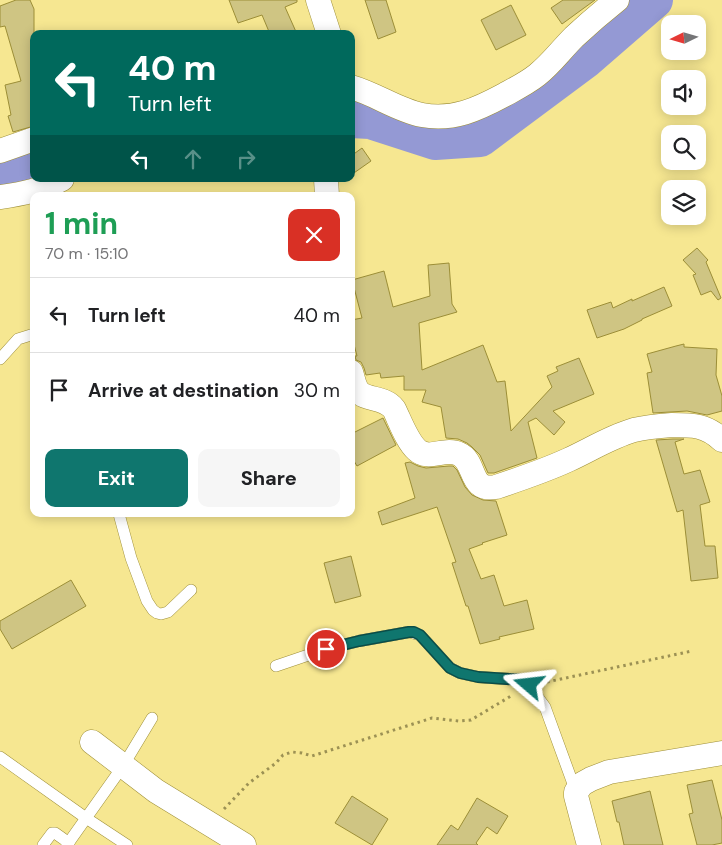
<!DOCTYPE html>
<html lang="en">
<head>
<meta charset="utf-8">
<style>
  :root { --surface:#fff; --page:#f6f6f6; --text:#202124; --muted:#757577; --line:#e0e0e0; --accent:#0f766e }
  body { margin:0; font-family:"DM Sans",sans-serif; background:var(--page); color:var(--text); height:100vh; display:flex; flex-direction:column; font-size:19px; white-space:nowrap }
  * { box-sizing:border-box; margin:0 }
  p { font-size:16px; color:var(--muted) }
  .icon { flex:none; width:28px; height:28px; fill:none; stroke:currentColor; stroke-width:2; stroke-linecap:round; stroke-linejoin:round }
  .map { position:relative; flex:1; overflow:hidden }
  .sheet { position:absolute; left:30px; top:192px; width:325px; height:325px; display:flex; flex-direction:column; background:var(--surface); border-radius:10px; box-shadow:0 2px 12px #0003 }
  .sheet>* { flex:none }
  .banner { position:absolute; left:30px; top:30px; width:325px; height:152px; border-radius:10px; box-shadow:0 2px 12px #0003; background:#00695c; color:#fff; overflow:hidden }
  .needle { width:32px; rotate:265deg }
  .controls { position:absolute; left:661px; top:15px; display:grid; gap:10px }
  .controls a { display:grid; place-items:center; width:45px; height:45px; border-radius:10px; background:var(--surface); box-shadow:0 2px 12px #0003; font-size:25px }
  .pin { position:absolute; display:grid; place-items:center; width:42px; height:42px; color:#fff; margin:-21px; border:2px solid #fff; border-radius:50%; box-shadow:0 1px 5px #0007 }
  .me { position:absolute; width:55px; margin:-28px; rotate:287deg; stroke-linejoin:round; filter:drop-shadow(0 0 4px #0008) }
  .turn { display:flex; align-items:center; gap:18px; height:105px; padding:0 15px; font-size:22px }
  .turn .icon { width:65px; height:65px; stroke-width:2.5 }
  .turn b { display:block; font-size:35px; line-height:42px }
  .lanes { display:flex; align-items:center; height:48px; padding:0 15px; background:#0003; justify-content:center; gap:25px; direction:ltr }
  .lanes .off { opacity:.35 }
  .round { display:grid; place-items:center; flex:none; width:52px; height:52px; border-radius:10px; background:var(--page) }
  .head { display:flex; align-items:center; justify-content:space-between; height:85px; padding:0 15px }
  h1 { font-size:30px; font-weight:700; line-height:38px; color:#1e9e55 }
  .action { display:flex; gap:10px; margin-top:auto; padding:10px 15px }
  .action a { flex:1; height:58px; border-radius:10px; background:var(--accent); color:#fff; font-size:20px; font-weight:700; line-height:58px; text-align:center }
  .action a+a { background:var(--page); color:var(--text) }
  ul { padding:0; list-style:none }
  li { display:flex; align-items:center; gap:15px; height:75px; padding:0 15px; border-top:1px solid var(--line) }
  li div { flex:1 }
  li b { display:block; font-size:19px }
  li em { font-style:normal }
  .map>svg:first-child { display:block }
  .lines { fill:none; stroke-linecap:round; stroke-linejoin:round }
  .river { stroke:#9499d4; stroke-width:38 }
  .building { fill:#cfc583; stroke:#9c8e37 }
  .lane-casing { stroke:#9e8f39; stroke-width:12 }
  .street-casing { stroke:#9e8f39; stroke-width:25 }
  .path { stroke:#9c9154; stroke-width:3; stroke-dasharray:2.5 4; stroke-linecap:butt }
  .lane { stroke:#fff; stroke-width:11 }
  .street { stroke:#fff; stroke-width:24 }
  .route-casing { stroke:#0a4d48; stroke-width:12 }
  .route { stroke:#0f766e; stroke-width:9 }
</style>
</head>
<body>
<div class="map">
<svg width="722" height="845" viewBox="0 0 722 845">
  <rect width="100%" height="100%" fill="#f6e791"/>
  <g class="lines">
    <g class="river">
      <path d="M 351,119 L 370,120 L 435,141 L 480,138 L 586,59 L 654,0"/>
      <path d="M 0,177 L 34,168"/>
    </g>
  </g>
  <g class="building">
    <path d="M 16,0 L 30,0 L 34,9 L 34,126 L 13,132 L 8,116 L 11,115 L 5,85 L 21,81 L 5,26 L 0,27 L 0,6 Z"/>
    <path d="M 229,0 L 297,0 L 297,2 L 285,7 L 297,34 L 270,34 L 262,15 L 238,23 Z"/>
    <path d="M 365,0 L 386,0 L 396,32 L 378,39 Z"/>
    <path d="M 563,0 L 595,0 L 562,24 L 551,8 Z"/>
    <path d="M 511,5 L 526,35 L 496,50 L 481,20 Z"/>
    <path d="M 362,148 L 371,161 L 351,175 L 351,156 Z"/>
    <path d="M 697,248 L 708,260 L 706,262 L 721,298 L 718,300 L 711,291 L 701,295 L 693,275 L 696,274 L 683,260 Z"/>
    <path d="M 449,263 L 452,304 L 457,312 L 419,323 L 422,370 L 483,345 L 497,382 L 505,381 L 511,431 L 552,387 L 547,376 L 558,371 L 556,367 L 579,358 L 594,394 L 553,411 L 565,422 L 554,435 L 536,418 L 528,422 L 537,458 L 494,473 L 488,473 L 480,455 L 472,447 L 467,443 L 458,439 L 446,438 L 441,407 L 422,402 L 426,390 L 404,390 L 404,376 L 381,378 L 380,373 L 366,375 L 364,368 L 361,362 L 356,360 L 355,356 L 357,356 L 351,333 L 351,320 L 362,318 L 352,280 L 384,271 L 393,307 L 430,296 L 428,265 Z"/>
    <path d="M 664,287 L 672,306 L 642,319 L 642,320 L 624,329 L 597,338 L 587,310 L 611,302 L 613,308 L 632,299 L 632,301 Z"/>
    <path d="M 684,344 L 684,347 L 717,349 L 716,375 L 722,396 L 722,411 L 707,415 L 687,411 L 653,413 L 647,373 L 652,372 L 647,354 L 676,346 Z"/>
    <path d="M 383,418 L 396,445 L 357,466 L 351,456 L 351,434 Z"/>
    <path d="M 673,439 L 684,439 L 675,442 L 684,474 L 700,470 L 710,502 L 700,505 L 705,546 L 715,546 L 718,578 L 691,581 L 683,510 L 677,512 L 656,440 Z"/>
    <path d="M 410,462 L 418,466 L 426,468 L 449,466 L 453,466 L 457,470 L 465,487 L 472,495 L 483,500 L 496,501 L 507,535 L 482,543 L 483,544 L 469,549 L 481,579 L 494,575 L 504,606 L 527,600 L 534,629 L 499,637 L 500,639 L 480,644 L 468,606 L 466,606 L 452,563 L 456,562 L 437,507 L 382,525 L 378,512 L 415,498 L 405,463 Z"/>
    <path d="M 351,556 L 361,596 L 335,603 L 324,563 Z"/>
    <path d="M 71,580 L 86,606 L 12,649 L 0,629 L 0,621 Z"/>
    <path d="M 712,780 L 722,820 L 722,843 L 712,845 L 697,845 L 689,814 L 693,813 L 687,785 Z"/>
    <path d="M 650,791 L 663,845 L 624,845 L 619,822 L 617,822 L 612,801 Z"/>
    <path d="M 352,796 L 388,819 L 372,845 L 335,823 Z"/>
    <path d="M 477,798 L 508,816 L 497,834 L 487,827 L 476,843 L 478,845 L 437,845 L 451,825 L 458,830 Z"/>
  </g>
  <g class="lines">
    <g class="lane-casing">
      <g id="lane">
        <path d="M 0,359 L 18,339 L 34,334"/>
        <path d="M 119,514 L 131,558 L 147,601 L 153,610 L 157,613 L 161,614 L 168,612 L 191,590"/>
        <path d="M 276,666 L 326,649 L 359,641 L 409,632 L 420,635 L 450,668 L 460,673 L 478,677 L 523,680 L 529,685 L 545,707 L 576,792"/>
        <path d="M 0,757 L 86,818 L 127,845"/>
        <path d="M 43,845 L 52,833 L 55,833 L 69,843"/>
        <path d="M 67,845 L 123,766 L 152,718"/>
      </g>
    </g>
    <g class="street-casing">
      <g id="street">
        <path d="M 318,0 L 329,34"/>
        <path d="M 351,87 C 376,94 397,110 422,115 C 453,121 478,109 504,95 C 515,89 527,83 537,75 C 551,64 561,50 574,37 C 588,24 602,12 617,0"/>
        <path d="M 0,151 L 34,139"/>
        <path d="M 326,179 L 327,196"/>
        <path d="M 0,197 C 22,194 42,190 62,179"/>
        <path d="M 351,372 C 353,378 354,386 358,391 C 366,401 384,396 394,409 C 400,421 407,441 417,450 C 429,461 445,447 459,454 C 477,462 468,492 496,487 C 520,479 544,471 568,460 C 590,450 610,437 634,430 C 647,427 659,426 672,425 C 693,425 706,425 722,440"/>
        <path d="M 92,742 L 156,791 L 244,845"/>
        <path d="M 589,845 L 576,796 L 576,792 L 582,784 L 591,779 L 609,772 L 722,753"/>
      </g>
    </g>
    <g class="path">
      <path d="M 547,682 L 692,651"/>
      <path d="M 224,809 L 249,783 L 276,763 L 283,755 L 292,752 L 302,753 L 312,756 L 432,718 L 459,721 L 471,720 L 511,696"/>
    </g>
    <use href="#lane" class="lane"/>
    <use href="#street" class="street"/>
  </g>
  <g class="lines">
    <g class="route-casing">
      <path id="route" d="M 326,649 L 359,641 L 409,632 L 414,632 L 420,635 L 450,668 L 460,673 L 478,677 L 523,680 L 529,685"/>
    </g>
    <use href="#route" class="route"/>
  </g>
</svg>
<div class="controls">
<a><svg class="needle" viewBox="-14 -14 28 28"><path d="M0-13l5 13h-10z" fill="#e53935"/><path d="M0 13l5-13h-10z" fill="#757577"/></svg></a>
<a><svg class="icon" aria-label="sound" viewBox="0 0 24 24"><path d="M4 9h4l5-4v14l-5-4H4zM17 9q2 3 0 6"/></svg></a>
<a><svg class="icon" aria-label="search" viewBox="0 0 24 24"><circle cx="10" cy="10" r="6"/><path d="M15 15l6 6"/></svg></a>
<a><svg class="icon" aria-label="layers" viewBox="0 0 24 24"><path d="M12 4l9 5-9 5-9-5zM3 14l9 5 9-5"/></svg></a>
</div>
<div class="pin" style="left:326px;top:649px;background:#d93025"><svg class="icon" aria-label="arrive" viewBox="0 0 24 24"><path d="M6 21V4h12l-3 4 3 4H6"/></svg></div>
<svg class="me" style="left:529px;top:685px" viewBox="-20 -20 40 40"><path d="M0-17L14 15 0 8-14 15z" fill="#0f766e" stroke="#fff" stroke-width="4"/></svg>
<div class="banner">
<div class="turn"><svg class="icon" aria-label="left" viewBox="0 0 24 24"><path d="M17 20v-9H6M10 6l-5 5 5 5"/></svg><div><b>40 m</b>Turn left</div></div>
<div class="lanes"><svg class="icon" aria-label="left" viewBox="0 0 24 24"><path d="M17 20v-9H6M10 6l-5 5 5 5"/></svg><svg class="icon off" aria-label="ahead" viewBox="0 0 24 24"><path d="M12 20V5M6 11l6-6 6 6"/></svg><svg class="icon off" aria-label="right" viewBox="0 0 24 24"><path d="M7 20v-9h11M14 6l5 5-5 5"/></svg></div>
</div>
<section class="sheet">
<div class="head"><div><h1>1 min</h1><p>70 m · 15:10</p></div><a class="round" style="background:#d93025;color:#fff"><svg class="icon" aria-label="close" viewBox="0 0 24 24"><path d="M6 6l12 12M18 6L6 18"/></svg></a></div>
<ul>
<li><svg class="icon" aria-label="left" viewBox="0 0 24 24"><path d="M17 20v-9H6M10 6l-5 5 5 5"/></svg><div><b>Turn left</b></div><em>40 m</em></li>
<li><svg class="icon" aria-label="arrive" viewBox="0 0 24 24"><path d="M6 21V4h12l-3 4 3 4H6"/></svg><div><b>Arrive at destination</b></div><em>30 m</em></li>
</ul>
<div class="action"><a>Exit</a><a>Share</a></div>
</section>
</div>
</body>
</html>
